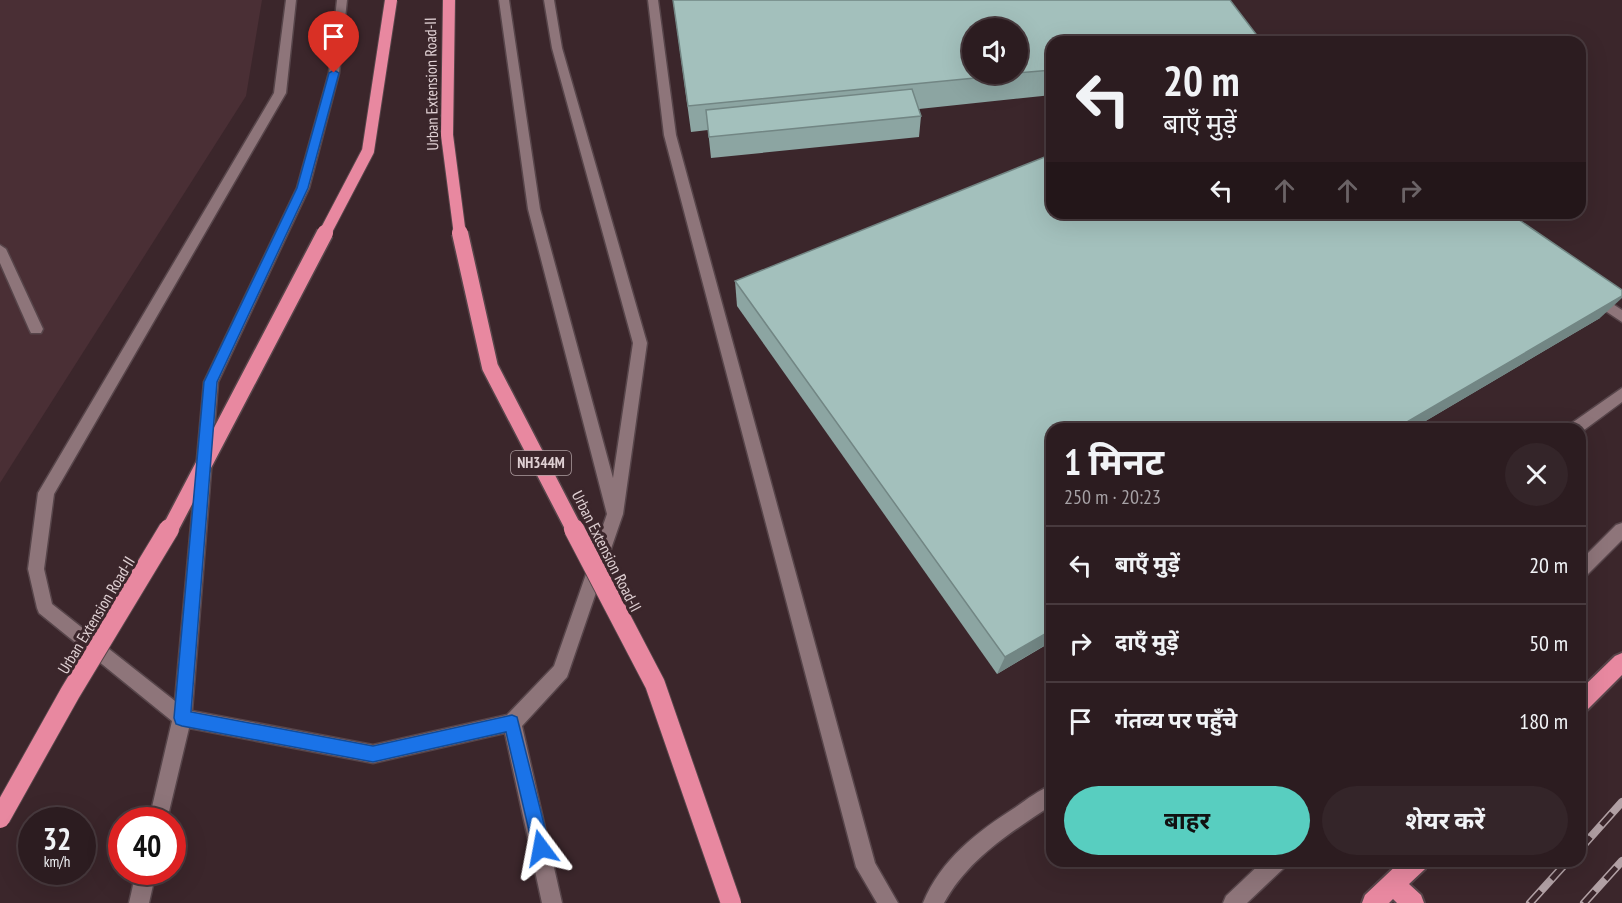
<!DOCTYPE html>
<html lang="hi">
<head>
<meta charset="utf-8">
<style>
  :root { --surface:#2c1c20; --page:#342529; --text:#f1f3f6; --muted:#a6a1a5; --line:#483a3e; --accent:#58cec0 }
  body { margin:0; font-family:"PT Sans Narrow","Noto Sans Devanagari",sans-serif; background:var(--page); color:var(--text); height:100vh; display:flex; flex-direction:column; font-size:22px; white-space:nowrap }
  * { box-sizing:border-box; margin:0 }
  p { font-size:20px; color:var(--muted) }
  .icon { flex:none; width:33px; height:33px; fill:none; stroke:currentColor; stroke-width:2; stroke-linecap:round; stroke-linejoin:round }
  .map { position:relative; flex:1; overflow:hidden }
  .drawer { position:absolute; left:1046px; top:423px; width:540px; height:444px; display:flex; flex-direction:column; background:var(--surface); border-radius:18px; box-shadow:0 6px 24px #0002,0 0 0 2px var(--line) }
  .drawer>* { flex:none }
  .hud { position:absolute; left:1046px; top:36px; width:540px; height:183px; border-radius:18px; box-shadow:0 6px 24px #0002,0 0 0 2px var(--line); background:#2c1c20; color:var(--text); overflow:hidden }
  .buttons { position:absolute; left:962px; top:18px; display:grid; gap:12px }
  .buttons a { display:grid; place-items:center; width:66px; height:66px; border-radius:50%; background:var(--surface); box-shadow:0 6px 24px #0002,0 0 0 2px var(--line); font-size:30px }
  .speed { position:absolute; left:18px; top:807px; display:flex; gap:12px; font-size:30px; font-weight:700; text-align:center }
  .speed>* { display:grid; place-content:center; width:78px; height:78px; border-radius:50%; background:var(--surface); box-shadow:0 6px 24px #0002,0 0 0 2px var(--line); line-height:1 }
  .speed small { font-size:15px; font-weight:400 }
  .speed .limit { border:9px solid #d22; background:#fff; color:#111 }
  .pin { position:absolute; display:grid; place-items:center; width:51px; height:51px; color:#fff; margin:-62px -26px; border-radius:50% 50% 50% 0; rotate:-45deg; box-shadow:0 0 6px #0007 }
  .pin .icon { rotate:45deg }
  .me { position:absolute; width:66px; margin:-33px; rotate:347deg; stroke-linejoin:round; filter:drop-shadow(0 0 4px #0008) }
  .turn { display:flex; align-items:center; gap:21px; height:126px; padding:0 18px; font-size:27px }
  .turn .icon { width:78px; height:78px; stroke-width:2.5 }
  .turn b { display:block; font-size:42px; line-height:51px }
  .lanes { display:flex; align-items:center; height:57px; padding:0 18px; background:#0003; justify-content:center; gap:30px; direction:ltr }
  .lanes .off { opacity:.35 }
  .round { display:grid; place-items:center; flex:none; width:63px; height:63px; border-radius:32px; background:var(--page) }
  .overview { display:flex; align-items:center; justify-content:space-between; height:102px; padding:0 18px }
  h1 { font-size:36px; font-weight:700; line-height:45px }
  .cta { display:flex; gap:12px; margin-top:auto; padding:12px 18px }
  .cta a { flex:1; height:69px; border-radius:36px; background:var(--accent); color:#111; font-size:24px; font-weight:700; line-height:69px; text-align:center }
  .cta a+a { background:var(--page); color:var(--text) }
  ul { padding:0; list-style:none }
  li { display:flex; align-items:center; gap:18px; height:78px; padding:0 18px; border-top:2px solid var(--line) }
  li div { flex:1 }
  li b { display:block; font-size:22px }
  li em { font-style:normal }
  .map>svg:first-child { display:block }
  .built { fill:#4a2f35 }
  .lines { fill:none; stroke-linecap:round; stroke-linejoin:round }
  .service-casing { stroke:#57454a; stroke-width:3 }
  .tertiary-casing { stroke:#57454a; stroke-width:3 }
  .trunk-casing { stroke:#57454a; stroke-width:4 }
  .service { fill:#8e757a; fill-rule:evenodd }
  .tertiary { fill:#8e757a; fill-rule:evenodd }
  .trunk { fill:#e888a0; fill-rule:evenodd }
  .rail-casing { stroke:#b1a0a4; stroke-width:8 }
  .rail { stroke:#3b262b; stroke-width:5; stroke-dasharray:16; stroke-linecap:butt }
  .trunk-bridge-far2-casing { stroke:#57454a; stroke-width:14; stroke-linecap:butt }
  .trunk-bridge-far1-casing { stroke:#57454a; stroke-width:19; stroke-linecap:butt }
  .trunk-bridge-casing { stroke:#57454a; stroke-width:22; stroke-linecap:butt }
  .trunk-bridge-far2 { stroke:#e888a0; stroke-width:12 }
  .trunk-bridge-far1 { stroke:#e888a0; stroke-width:16 }
  .trunk-bridge { stroke:#e888a0; stroke-width:20 }
  .wall { fill:#8ca5a2 }
  .shaded-wall { fill:#728684 }
  .building { fill:#a3c0bc; stroke:#728684; stroke-width:1.5 }
  .route { fill:#1a73e8; stroke:#114b97; stroke-width:1.5 }
  .labels { text-anchor:middle; stroke-width:6; stroke-linejoin:round; paint-order:stroke }
  .shield { fill:#3b262b; stroke:#ae9ea1; stroke-width:1.5 }
  .shield-label { font-size:15px; font-weight:bold; fill:#e0d1d4 }
  .street-label { font-size:16px; fill:#e0d1d4; stroke:#3b262b }
</style>
</head>
<body>
<div class="map">
<svg width="1622" height="903" viewBox="0 0 1622 903">
  <rect width="100%" height="100%" fill="#3b262b"/>
  <path class="built" d="M 0,0 L 262,0 L 246,96 L 0,483 Z"/>
  <g class="lines">
    <g class="service-casing">
      <g id="service">
        <path d="M 648,0 L 658,0 L 676,135 L 875,863 L 898,903 L 877,903 L 856,867 L 664,135 Z"/>
        <path d="M 0,245 L 6,249 L 43,329 L 41,333 L 31,333 L 29,329 L 0,263 Z"/>
        <path d="M 1594,292 L 1622,310 L 1622,322 L 1589,300 L 1587,297 L 1589,294 Z"/>
        <path d="M 1622,388 L 1622,402 L 1580,433 L 1580,429 L 1567,429 L 1569,425 Z"/>
        <path d="M 1052,785 L 1052,805 C 1010,833 969,858 944,903 L 923,903 C 941,859 977,832 1016,807 C 1027,799 1039,790 1052,785 Z"/>
      </g>
    </g>
    <g class="tertiary-casing">
      <g id="tertiary">
        <path d="M 286,0 L 296,0 L 286,93 L 54,494 L 44,569 L 52,604 L 175,701 L 204,382 L 297,188 L 329,73 L 337,0 L 347,0 L 339,73 L 309,188 L 218,382 L 192,711 L 373,745 L 507,715 L 554,666 L 607,514 L 528,209 L 499,0 L 509,0 L 540,209 L 613,478 L 633,343 L 552,48 L 544,0 L 554,0 L 562,48 L 647,343 L 623,514 L 567,677 L 522,726 L 562,903 L 542,903 L 505,733 L 373,763 L 189,728 L 167,820 L 149,820 L 172,721 L 39,613 L 37,608 L 28,569 L 38,493 L 274,93 Z"/>
        <path d="M 1622,523 L 1622,540 L 1586,576 L 1580,578 L 1580,561 L 1616,525 Z"/>
        <path d="M 1263,861 L 1287,861 L 1284,868 L 1247,903 L 1223,903 L 1226,896 Z"/>
        <path d="M 136,872 L 156,872 L 149,903 L 129,903 Z"/>
      </g>
    </g>
    <g class="trunk-casing">
      <g id="trunk">
        <path d="M 1622,653 L 1622,675 L 1587,710 L 1580,712 L 1580,690 L 1615,656 Z"/>
        <path d="M 1401,861 L 1428,861 L 1425,869 L 1409,884 L 1421,895 L 1424,903 L 1397,903 L 1393,899 L 1389,903 L 1362,903 L 1365,895 Z"/>
      </g>
    </g>
    <use href="#service" class="service"/>
    <use href="#tertiary" class="tertiary"/>
    <use href="#trunk" class="trunk"/>
    <g class="rail-casing">
      <g id="rail">
        <path d="M 1580,849 L 1622,802"/>
        <path d="M 1530,903 L 1568,861"/>
        <path d="M 1584,903 L 1622,861"/>
      </g>
    </g>
    <use href="#rail" class="rail"/>
    <g class="trunk-bridge-far2-casing">
      <g id="trunk-bridge-far2">
        <path d="M 449,0 L 447,135 L 460,235"/>
        <path d="M 324,235 L 368,151 L 391,0"/>
      </g>
    </g>
    <g class="trunk-bridge-far1-casing">
      <g id="trunk-bridge-far1">
        <path d="M 460,233 L 490,367 L 575,531"/>
        <path d="M 169,531 L 325,233"/>
      </g>
    </g>
    <g class="trunk-bridge-casing">
      <g id="trunk-bridge">
        <path d="M 574,529 L 655,684 L 731,903"/>
        <path d="M 0,818 L 70,693 L 169,529"/>
      </g>
    </g>
    <use href="#trunk-bridge-far2" class="trunk-bridge-far2"/>
    <use href="#trunk-bridge-far1" class="trunk-bridge-far1"/>
    <use href="#trunk-bridge" class="trunk-bridge"/>
  </g>
  <g class="wall">
    <path d="M 673,0 L 1052,42 L 1052,95 L 919,109 L 921,116 L 919,137 L 711,158 L 708,130 L 691,132 Z"/>
    <path d="M 735,281 L 1600,318 L 997,674 L 737,306 Z"/>
  </g>
  <g class="shaded-wall">
    <path d="M 1622,296 L 1622,298 L 1600,318 L 1412,429 L 1395,429 Z"/>
    <path d="M 1052,630 L 1052,641 L 997,674 L 1005,657 Z"/>
  </g>
  <g class="building">
    <path d="M 673,0 L 1230,0 L 1262,42 L 1052,42 L 1052,70 L 1017,73 L 1017,28 L 972,28 L 972,74 L 1016,74 L 688,106 Z"/>
    <path d="M 912,89 L 921,116 L 709,137 L 706,110 Z"/>
    <path d="M 1052,154 L 1052,213 L 1509,213 L 1622,290 L 1622,296 L 1395,429 L 1052,429 L 1052,630 L 1005,657 L 735,281 Z"/>
  </g>
  <path class="route" d="M 334,70 L 339,73 L 308,188 L 217,382 L 191,712 L 373,746 L 512,715 L 517,717 L 550,848 L 548,855 L 541,857 L 535,855 L 533,848 L 506,732 L 373,762 L 182,726 L 176,724 L 174,718 L 204,382 L 297,188 L 329,73 Z"/>
  <g class="labels">
    <rect class="shield" x="511" y="451" width="60" height="24" rx="4.5"/>
    <g class="shield-label">
      <text x="541" y="468">NH344M</text>
    </g>
    <g class="street-label">
      <text transform="translate(431 84) rotate(-91)" y="6">Urban Extension Road-II</text>
      <text transform="translate(607 551) rotate(63)" y="6">Urban Extension Road-II</text>
      <text transform="translate(96 615) rotate(-59)" y="6">Urban Extension Road-II</text>
    </g>
  </g>
</svg>
<div class="buttons">
<a><svg class="icon" aria-label="sound" viewBox="0 0 24 24"><path d="M4 9h4l5-4v14l-5-4H4zM17 9q2 3 0 6"/></svg></a>
</div>
<div class="speed"><div>32<small>km/h</small></div><div class="limit">40</div></div>
<div class="pin" style="left:334px;top:73px;background:#d93025"><svg class="icon" aria-label="arrive" viewBox="0 0 24 24"><path d="M6 21V4h12l-3 4 3 4H6"/></svg></div>
<svg class="me" style="left:541px;top:848px" viewBox="-20 -20 40 40"><path d="M0-17L14 15 0 8-14 15z" fill="#1a73e8" stroke="#fff" stroke-width="4"/></svg>
<div class="hud">
<div class="turn"><svg class="icon" aria-label="left" viewBox="0 0 24 24"><path d="M17 20v-9H6M10 6l-5 5 5 5"/></svg><div><b>20 m</b>बाएँ मुड़ें</div></div>
<div class="lanes"><svg class="icon" aria-label="left" viewBox="0 0 24 24"><path d="M17 20v-9H6M10 6l-5 5 5 5"/></svg><svg class="icon off" aria-label="ahead" viewBox="0 0 24 24"><path d="M12 20V5M6 11l6-6 6 6"/></svg><svg class="icon off" aria-label="ahead" viewBox="0 0 24 24"><path d="M12 20V5M6 11l6-6 6 6"/></svg><svg class="icon off" aria-label="right" viewBox="0 0 24 24"><path d="M7 20v-9h11M14 6l5 5-5 5"/></svg></div>
</div>
<section class="drawer">
<div class="overview"><div><h1>1 मिनट</h1><p>250 m · 20:23</p></div><a class="round"><svg class="icon" aria-label="close" viewBox="0 0 24 24"><path d="M6 6l12 12M18 6L6 18"/></svg></a></div>
<ul>
<li><svg class="icon" aria-label="left" viewBox="0 0 24 24"><path d="M17 20v-9H6M10 6l-5 5 5 5"/></svg><div><b>बाएँ मुड़ें</b></div><em>20 m</em></li>
<li><svg class="icon" aria-label="right" viewBox="0 0 24 24"><path d="M7 20v-9h11M14 6l5 5-5 5"/></svg><div><b>दाएँ मुड़ें</b></div><em>50 m</em></li>
<li><svg class="icon" aria-label="arrive" viewBox="0 0 24 24"><path d="M6 21V4h12l-3 4 3 4H6"/></svg><div><b>गंतव्य पर पहुँचे</b></div><em>180 m</em></li>
</ul>
<div class="cta"><a>बाहर</a><a>शेयर करें</a></div>
</section>
</div>
</body>
</html>
